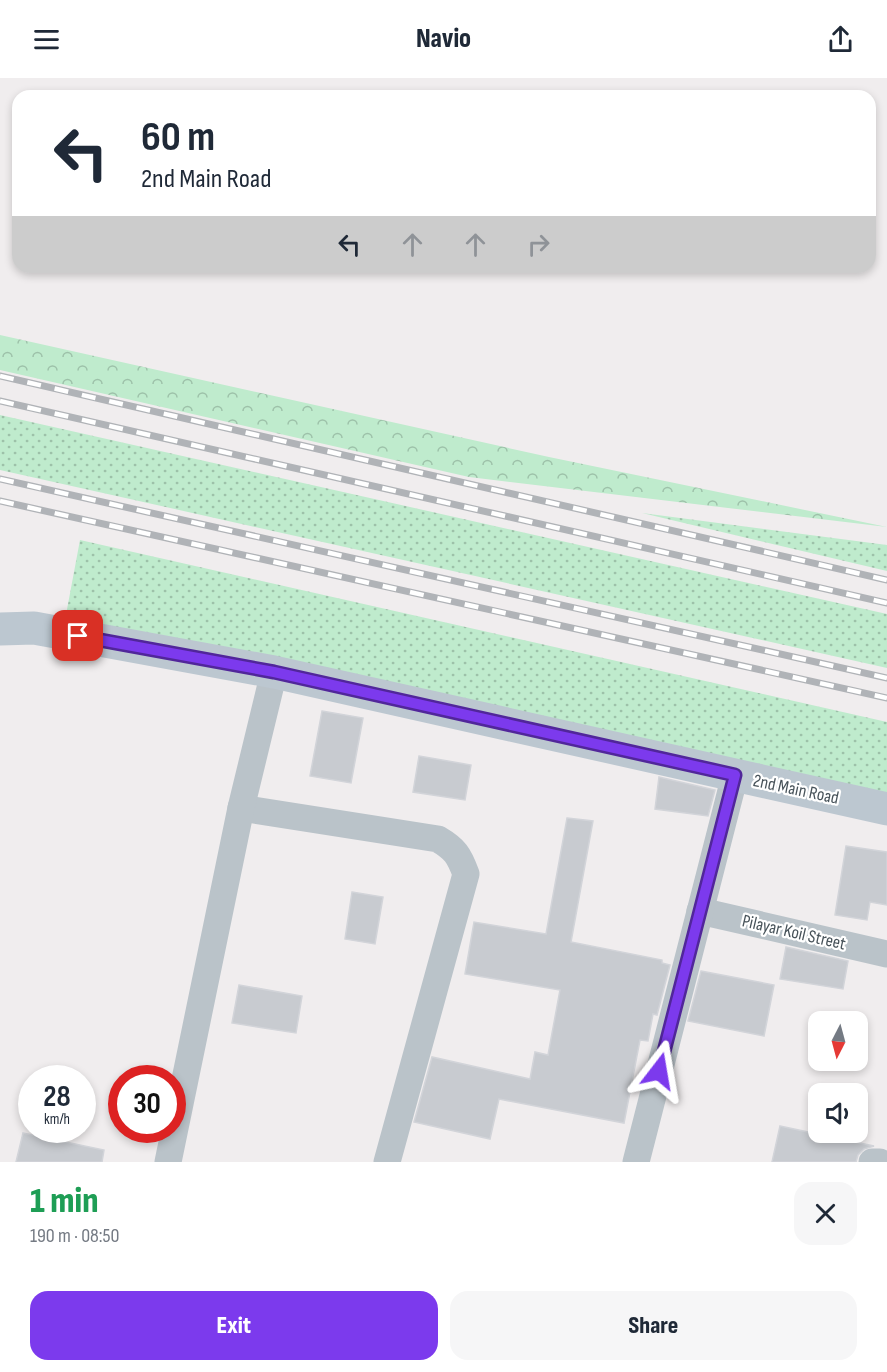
<!DOCTYPE html>
<html lang="en">
<head>
<meta charset="utf-8">
<style>
  :root { --surface:#fff; --page:#f6f6f7; --text:#1f2937; --muted:#747a83; --accent:#7c3aed }
  body { margin:0; font-family:"Sofia Sans Condensed",sans-serif; background:var(--page); color:var(--text); height:100vh; display:flex; flex-direction:column; font-size:22px; white-space:nowrap }
  * { box-sizing:border-box; margin:0 }
  p { font-size:20px; color:var(--muted) }
  .icon { flex:none; width:33px; height:33px; fill:none; stroke:currentColor; stroke-width:2; stroke-linecap:round; stroke-linejoin:round }
  .map { position:relative; height:1084px; overflow:hidden }
  .drawer { display:flex; flex-direction:column; background:var(--surface); flex:1 }
  .drawer>* { flex:none }
  .top-card { position:absolute; left:12px; top:12px; width:864px; height:183px; border-radius:18px; box-shadow:0 3px 9px #0003; background:#fff; color:var(--text); overflow:hidden }
  .needle { width:39px; rotate:186deg }
  .tools { position:absolute; left:808px; top:933px; display:grid; gap:12px }
  .tools a { display:grid; place-items:center; width:60px; height:60px; border-radius:12px; background:var(--surface); box-shadow:0 3px 9px #0003; font-size:30px }
  .speed { position:absolute; left:18px; top:987px; display:flex; gap:12px; font-size:30px; font-weight:700; text-align:center }
  .speed>* { display:grid; place-content:center; width:78px; height:78px; border-radius:50%; background:var(--surface); box-shadow:0 3px 9px #0003; line-height:1 }
  .speed small { font-size:15px; font-weight:400 }
  .speed .limit { border:9px solid #d22; background:#fff; color:#111 }
  .pin { position:absolute; display:grid; place-items:center; width:51px; height:51px; color:#fff; margin:-26px; border-radius:12px; box-shadow:0 3px 9px #0006 }
  .me { position:absolute; width:66px; margin:-33px; rotate:14deg; stroke-linejoin:round; filter:drop-shadow(0 0 4px #0008) }
  .turn { display:flex; align-items:center; gap:21px; height:126px; padding:0 30px; font-size:27px }
  .turn .icon { width:78px; height:78px; stroke-width:2.5 }
  .turn b { display:block; font-size:42px; line-height:51px }
  .lanes { display:flex; align-items:center; height:57px; padding:0 30px; background:#0003; justify-content:center; gap:30px; direction:ltr }
  .lanes .off { opacity:.35 }
  .round { display:grid; place-items:center; flex:none; width:63px; height:63px; border-radius:18px; background:var(--page) }
  .summary { display:flex; align-items:center; justify-content:space-between; height:102px; padding:0 30px }
  h1 { font-size:36px; font-weight:800; line-height:45px; color:#1e9e55 }
  .primary-button { display:flex; gap:12px; margin-top:auto; padding:12px 30px }
  .primary-button a { flex:1; height:69px; border-radius:18px; background:var(--accent); color:#fff; font-size:24px; font-weight:800; line-height:69px; text-align:center }
  .primary-button a+a { background:var(--page); color:var(--text) }
  header { display:flex; justify-content:space-between; align-items:center; height:78px; padding:0 30px; background:var(--surface); font-size:27px; font-weight:800 }
  .map>svg:first-child { display:block }
  .grass { fill:url(#grass-dots) }
  .forest { fill:url(#forest-crowns) }
  .building { fill:#c8cbd0; stroke:#d2d4d9; stroke-width:1.5 }
  .lines { fill:none; stroke-linecap:round; stroke-linejoin:round }
  .street { stroke:#bac3c9; stroke-width:27 }
  .secondary { stroke:#bcc7d0; stroke-width:33 }
  .rail-casing { stroke:#b0b3b7; stroke-width:7 }
  .rail { stroke:#fff; stroke-width:4.5; stroke-dasharray:14; stroke-linecap:butt }
  .route-casing { stroke:#51269a; stroke-width:15 }
  .route { stroke:#7c3aed; stroke-width:10 }
  .labels { text-anchor:middle; stroke-width:4.5; stroke-linejoin:round; paint-order:stroke }
  .street-label { font-size:18px; fill:#475259; stroke:#fff }
</style>
</head>
<body>
<header><svg class="icon" aria-label="menu" viewBox="0 0 24 24"><path d="M4 6h16M4 12h16M4 18h16"/></svg>Navio<svg class="icon" aria-label="share" viewBox="0 0 24 24"><path d="M12 15V3M7 8l5-5 5 5M5 13v7h14v-7"/></svg></header>
<div class="map">
<svg width="887" height="1084" viewBox="0 0 887 1084">
  <defs>
    <pattern id="grass-dots" width="8" height="8" patternUnits="userSpaceOnUse" patternTransform="scale(1.5)"><rect width="8" height="8" fill="#bfebcd"/><path d="M2 2h.1M6 6h.1" fill="none" stroke="#9dc1a9" stroke-width="1.8" stroke-linecap="round"/></pattern>
    <pattern id="forest-crowns" width="20" height="18" patternUnits="userSpaceOnUse" patternTransform="scale(1.5)"><rect width="20" height="18" fill="#bfebcd"/><path d="M2 6a3 3 0 1 1 6 0M12 15a3 3 0 1 1 6 0" fill="none" stroke="#9dc1a9"/></pattern>
  </defs>
  <rect width="100%" height="100%" fill="#f0edee"/>
  <g class="grass">
    <path d="M 0,337 L 887,536 L 887,590 L 0,392 Z"/>
    <path d="M 642,435 L 887,467 L 887,493 Z"/>
    <path d="M 80,462 L 887,644 L 887,715 L 65,542 Z"/>
  </g>
  <path class="forest" d="M 0,257 L 549,379 L 887,449 L 469,399 L 0,292 Z"/>
  <g class="building">
    <path d="M 322,633 L 363,640 L 351,705 L 310,698 Z"/>
    <path d="M 419,678 L 471,687 L 465,722 L 413,714 Z"/>
    <path d="M 659,699 L 715,712 L 708,738 L 655,731 Z"/>
    <path d="M 567,740 L 593,743 L 571,864 L 662,882 L 662,885 L 670,887 L 657,937 L 653,936 L 648,963 L 640,962 L 624,1045 L 499,1021 L 490,1061 L 414,1044 L 432,979 L 530,1001 L 535,974 L 548,977 L 560,912 L 465,896 L 474,844 L 546,856 Z"/>
    <path d="M 846,768 L 887,774 L 887,827 L 870,824 L 867,842 L 835,837 Z"/>
    <path d="M 352,814 L 383,819 L 375,866 L 345,861 Z"/>
    <path d="M 786,869 L 848,883 L 843,911 L 780,901 Z"/>
    <path d="M 701,893 L 774,907 L 764,958 L 688,943 Z"/>
    <path d="M 239,907 L 302,918 L 296,955 L 232,945 Z"/>
    <path d="M 780,1048 L 874,1068 L 864,1071 L 858,1077 L 856,1084 L 772,1084 Z"/>
    <path d="M 23,1055 L 104,1072 L 102,1084 L 16,1084 Z"/>
  </g>
  <g class="lines">
    <g class="street">
      <path d="M 241,730 L 438,761 C 455,771 459,777 466,796 L 387,1084"/>
      <path d="M 700,833 L 887,876"/>
      <path d="M 168,1084 L 241,730 L 274,594"/>
      <path d="M 636,1084 L 735,697"/>
      <path d="M 872,1084 L 880,1084"/>
    </g>
    <path class="secondary" d="M 0,551 L 34,550 L 274,594 L 887,731"/>
    <g class="rail-casing">
      <g id="rail">
        <path d="M 0,298 L 887,502"/>
        <path d="M 0,323 L 887,525"/>
        <path d="M 0,401 L 887,600"/>
        <path d="M 0,423 L 887,620"/>
      </g>
    </g>
    <use href="#rail" class="rail"/>
  </g>
  <g class="lines">
    <g class="route-casing">
      <path id="route" d="M 78,558 L 274,594 L 735,697 L 659,993"/>
    </g>
    <use href="#route" class="route"/>
  </g>
  <g class="labels">
    <g class="street-label">
      <text transform="translate(796 711) rotate(12)" y="6">2nd Main Road</text>
      <text transform="translate(794 854) rotate(13)" y="6">Pilayar Koil Street</text>
    </g>
  </g>
</svg>
<div class="tools">
<a><svg class="needle" viewBox="-14 -14 28 28"><path d="M0-13l5 13h-10z" fill="#e53935"/><path d="M0 13l5-13h-10z" fill="#747a83"/></svg></a>
<a><svg class="icon" aria-label="sound" viewBox="0 0 24 24"><path d="M4 9h4l5-4v14l-5-4H4zM17 9q2 3 0 6"/></svg></a>
</div>
<div class="speed"><div>28<small>km/h</small></div><div class="limit">30</div></div>
<div class="pin" style="left:78px;top:558px;background:#d93025"><svg class="icon" aria-label="arrive" viewBox="0 0 24 24"><path d="M6 21V4h12l-3 4 3 4H6"/></svg></div>
<svg class="me" style="left:659px;top:993px" viewBox="-20 -20 40 40"><path d="M0-17L14 15 0 8-14 15z" fill="#7c3aed" stroke="#fff" stroke-width="4"/></svg>
<div class="top-card">
<div class="turn"><svg class="icon" aria-label="left" viewBox="0 0 24 24"><path d="M17 20v-9H6M10 6l-5 5 5 5"/></svg><div><b>60 m</b>2nd Main Road</div></div>
<div class="lanes"><svg class="icon" aria-label="left" viewBox="0 0 24 24"><path d="M17 20v-9H6M10 6l-5 5 5 5"/></svg><svg class="icon off" aria-label="ahead" viewBox="0 0 24 24"><path d="M12 20V5M6 11l6-6 6 6"/></svg><svg class="icon off" aria-label="ahead" viewBox="0 0 24 24"><path d="M12 20V5M6 11l6-6 6 6"/></svg><svg class="icon off" aria-label="right" viewBox="0 0 24 24"><path d="M7 20v-9h11M14 6l5 5-5 5"/></svg></div>
</div>
</div>
<section class="drawer">
<div class="summary"><div><h1>1 min</h1><p>190 m · 08:50</p></div><a class="round"><svg class="icon" aria-label="close" viewBox="0 0 24 24"><path d="M6 6l12 12M18 6L6 18"/></svg></a></div>
<div class="primary-button"><a>Exit</a><a>Share</a></div>
</section>
</body>
</html>
